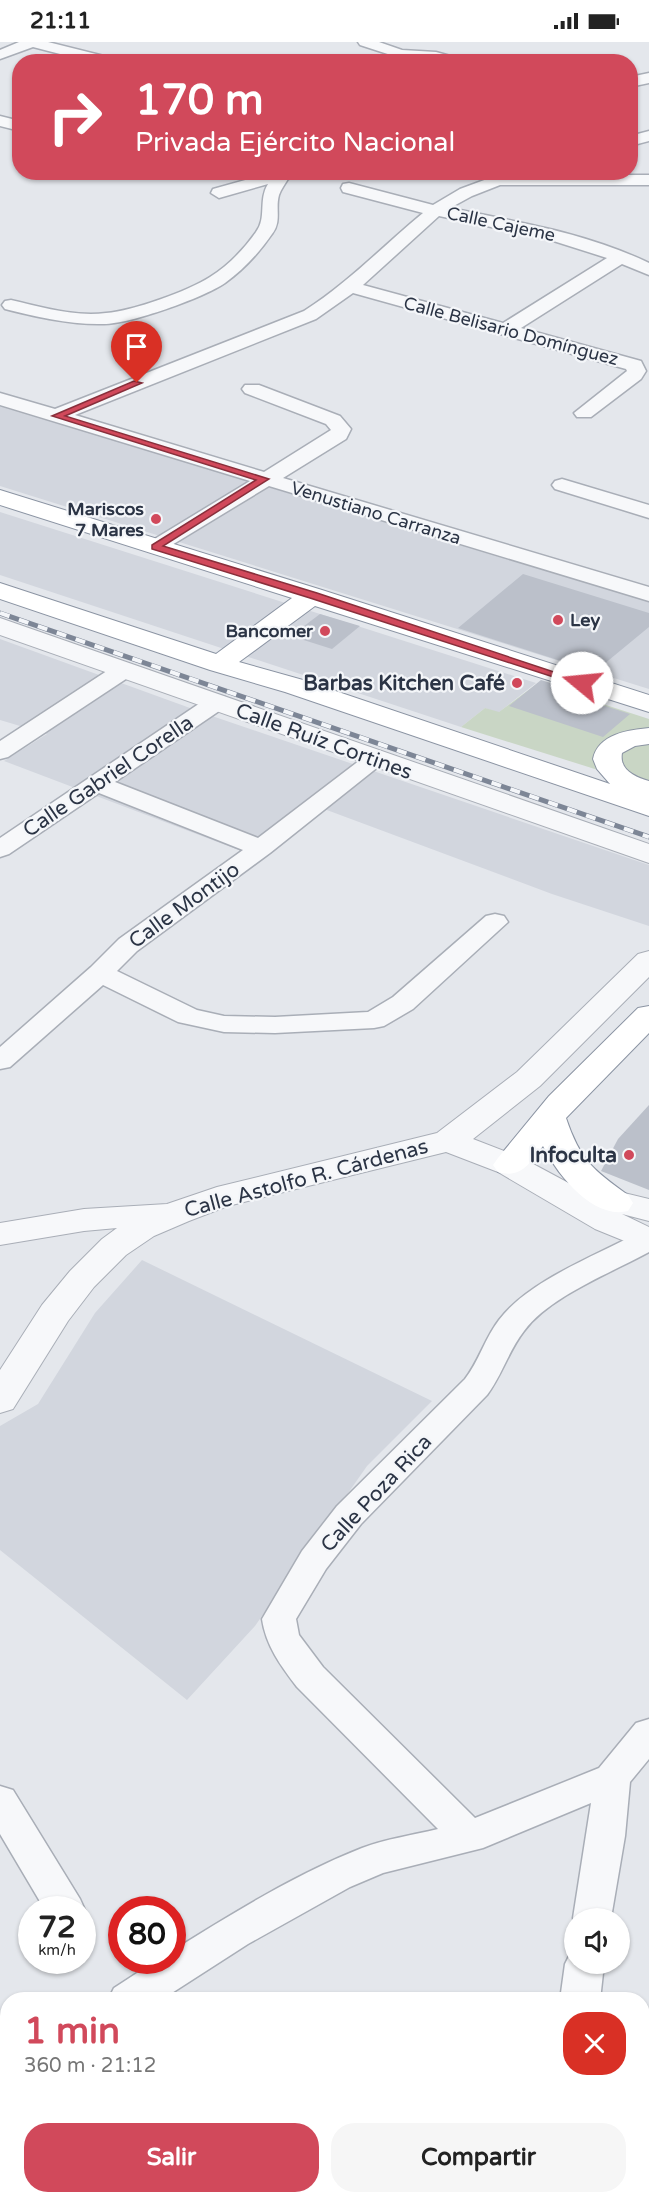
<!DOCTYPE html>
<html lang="es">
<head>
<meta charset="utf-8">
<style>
  :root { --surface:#fff; --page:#f6f6f6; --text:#222; --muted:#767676; --accent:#d1495b }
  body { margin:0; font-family:"Varela Round",sans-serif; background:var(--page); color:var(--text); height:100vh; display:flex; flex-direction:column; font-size:22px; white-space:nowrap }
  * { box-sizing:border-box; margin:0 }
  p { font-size:20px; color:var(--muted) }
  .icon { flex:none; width:33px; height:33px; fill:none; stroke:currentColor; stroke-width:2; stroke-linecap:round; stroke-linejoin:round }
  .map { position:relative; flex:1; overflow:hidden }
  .sheet { position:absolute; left:0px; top:1950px; width:650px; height:212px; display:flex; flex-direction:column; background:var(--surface); border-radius:24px 24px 0 0; box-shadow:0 2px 4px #0004 }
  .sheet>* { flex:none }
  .hud { position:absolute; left:12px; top:12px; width:626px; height:126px; border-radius:24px; box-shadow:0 2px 4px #0004; background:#d1495b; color:#fff; overflow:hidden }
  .tools { position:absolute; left:564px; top:1866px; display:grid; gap:12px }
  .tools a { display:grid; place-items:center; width:66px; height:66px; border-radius:50%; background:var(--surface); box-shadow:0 2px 4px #0004; font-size:30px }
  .speed { position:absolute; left:18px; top:1854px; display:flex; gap:12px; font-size:30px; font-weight:700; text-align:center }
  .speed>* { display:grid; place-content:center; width:78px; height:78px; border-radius:50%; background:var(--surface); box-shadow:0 2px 4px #0004; line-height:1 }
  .speed small { font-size:15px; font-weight:400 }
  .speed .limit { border:9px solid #d22; background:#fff; color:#111 }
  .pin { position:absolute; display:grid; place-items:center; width:51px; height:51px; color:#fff; margin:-62px -26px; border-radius:50% 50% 50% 0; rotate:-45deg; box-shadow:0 0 6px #0007 }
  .pin .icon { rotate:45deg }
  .me { position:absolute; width:66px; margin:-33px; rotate:287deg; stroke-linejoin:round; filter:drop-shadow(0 0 4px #0008) }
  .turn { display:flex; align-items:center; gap:21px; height:126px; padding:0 24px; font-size:27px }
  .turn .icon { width:78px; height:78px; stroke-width:2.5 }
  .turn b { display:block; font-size:42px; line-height:51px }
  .round { display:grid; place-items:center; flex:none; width:63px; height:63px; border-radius:24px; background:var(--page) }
  .overview { display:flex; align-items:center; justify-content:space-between; height:102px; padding:0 24px }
  h1 { font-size:36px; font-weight:700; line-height:45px; color:var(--accent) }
  .cta { display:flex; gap:12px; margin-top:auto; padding:12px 24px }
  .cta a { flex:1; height:69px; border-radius:24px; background:var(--accent); color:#fff; font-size:24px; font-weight:700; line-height:69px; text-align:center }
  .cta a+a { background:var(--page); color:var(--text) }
  .status { display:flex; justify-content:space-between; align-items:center; height:42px; padding:0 30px; background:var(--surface); direction:ltr }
  .status svg { height:16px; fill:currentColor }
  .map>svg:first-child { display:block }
  .built { fill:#d2d6de }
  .green { fill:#c9d6c5 }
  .building { fill:#bbc0ca }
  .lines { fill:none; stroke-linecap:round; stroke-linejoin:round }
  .minor-casing { stroke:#a9aeb7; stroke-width:3 }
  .tertiary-casing { stroke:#a9aeb7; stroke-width:2 }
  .trunk-casing { stroke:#8b94a3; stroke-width:2 }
  .minor { fill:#f7f8fa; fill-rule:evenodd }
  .tertiary { fill:#f7f8fa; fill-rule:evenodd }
  .trunk { fill:#fff; fill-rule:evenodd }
  .rail-casing { stroke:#7d8696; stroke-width:5 }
  .rail { stroke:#f4f6f9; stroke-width:4; stroke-dasharray:10; stroke-linecap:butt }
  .route { fill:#d1495b; stroke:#882f3b; stroke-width:1.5 }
  .poi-dot { fill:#d1495b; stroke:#f4f6f9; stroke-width:2 }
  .labels { text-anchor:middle; stroke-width:4.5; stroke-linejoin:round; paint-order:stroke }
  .far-street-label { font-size:18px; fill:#2b3445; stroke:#f4f6f9 }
  .far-poi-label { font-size:18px; font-weight:bold; fill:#2b3445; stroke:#f4f6f9; text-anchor:end }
  .poi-label { font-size:21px; font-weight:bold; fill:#2b3445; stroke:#f4f6f9; text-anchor:end }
  .street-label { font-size:21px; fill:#2b3445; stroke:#f4f6f9 }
</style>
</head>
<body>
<div class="status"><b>21:11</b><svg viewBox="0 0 49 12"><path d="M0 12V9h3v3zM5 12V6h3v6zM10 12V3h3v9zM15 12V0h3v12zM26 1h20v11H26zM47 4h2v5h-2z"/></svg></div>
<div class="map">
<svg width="649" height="2161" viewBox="0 0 649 2161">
  <rect width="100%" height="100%" fill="#e4e7ec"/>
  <g class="built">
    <path d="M 0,364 L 649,560 L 649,647 L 0,444 Z"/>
    <path d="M 0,470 L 320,572 L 536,641 L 498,671 L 485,666 L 461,685 L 0,533 Z"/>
    <path d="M 0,597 L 212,674 L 649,823 L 649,884 L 552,852 L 308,761 L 244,810 L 4,719 L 47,692 L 0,678 Z"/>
    <path d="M 142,1218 L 432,1359 L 367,1424 L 255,1584 L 187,1658 L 0,1508 L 0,1384 L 38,1362 L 95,1271 Z"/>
  </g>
  <path class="green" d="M 538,641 L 649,677 L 649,744 L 461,685 L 485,666 L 499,670 Z"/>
  <g class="building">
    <path d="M 523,532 L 649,571 L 649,585 L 592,632 L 561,622 L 564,620 L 458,586 Z"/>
    <path d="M 320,572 L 360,584 L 332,607 L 291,594 Z"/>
    <path d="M 541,638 L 573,648 L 568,652 L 630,672 L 603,695 L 509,664 Z"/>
    <path d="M 649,1063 L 649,1148 L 601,1129 L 618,1097 Z"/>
  </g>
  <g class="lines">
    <g class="minor-casing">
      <g id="minor">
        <path d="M 19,0 L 48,0 L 116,17 L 118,20 L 91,20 L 33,5 L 0,17 L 0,8 Z"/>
        <path d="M 358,0 L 379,0 L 402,8 L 436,10 L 461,17 L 463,20 L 400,16 L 360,3 Z"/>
        <path d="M 649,31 L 649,41 L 630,45 L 630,35 Z"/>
        <path d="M 0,74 L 20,79 L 20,89 L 0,84 Z"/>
        <path d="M 649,89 L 649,99 L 630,104 L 630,94 Z"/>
        <path d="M 274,130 L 299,131 L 297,134 L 288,137 C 285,142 281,147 279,153 C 275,167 282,179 272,192 C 259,211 243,228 225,241 C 203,256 130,282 104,282 C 70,283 37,275 5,267 L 2,263 L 5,259 L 11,258 C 42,265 74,275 106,271 C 133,269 188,249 210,235 C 228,224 244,207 256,190 C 267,176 258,158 268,142 L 219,156 L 211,151 L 213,147 Z"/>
        <path d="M 506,130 L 532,130 L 530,133 L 649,133 L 649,143 L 500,143 L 472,154 L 450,166 C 518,180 587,191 649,221 L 649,233 L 622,222 L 521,286 L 641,319 L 646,329 L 641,337 L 591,375 L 577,375 L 574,371 L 627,329 L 626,327 L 353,251 L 316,277 L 75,373 L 264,430 L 331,388 L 326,382 L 245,351 L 242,347 L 245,343 L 259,343 L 340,374 L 351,387 L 346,397 L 283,436 L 649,545 L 649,559 L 269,444 L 162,509 L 155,511 L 148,509 L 144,505 L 148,501 L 250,439 L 0,363 L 0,351 L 55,367 L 304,269 C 348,241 383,204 423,171 L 343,150 L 341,146 L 343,142 L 349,141 L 433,163 L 460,147 ZM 439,174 L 544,196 L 607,216 L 503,281 L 363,243 Z"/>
        <path d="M 562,437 L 649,463 L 649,476 L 555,447 L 552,443 L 555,439 Z"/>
        <path d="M 124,621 L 132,623 L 135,628 L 132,633 L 8,715 L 0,717 L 0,699 L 116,623 Z"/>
        <path d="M 217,653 L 225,655 L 229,660 L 225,665 L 115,740 L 258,796 L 368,712 L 376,710 L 384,712 L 388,717 L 270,811 L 137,909 L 117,929 L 197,968 L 224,974 L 275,975 L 368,970 L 393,955 L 486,874 L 495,872 L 504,874 L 508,880 L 413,967 L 384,984 L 374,986 L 275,991 L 224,990 L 178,980 L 103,943 L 10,1025 L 0,1027 L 0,1005 L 91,925 L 119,897 L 243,808 L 99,751 L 9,812 L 0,815 L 0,796 L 209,655 Z"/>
        <path d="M 649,1188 L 649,1210 C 611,1231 550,1254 524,1289 C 509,1308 502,1333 487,1353 L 361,1482 L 326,1527 L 296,1577 L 299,1593 L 323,1625 L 475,1776 L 599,1726 L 636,1681 L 649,1677 L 649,1717 L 630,1740 L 625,1794 L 611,1876 L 574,1876 L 574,1880 L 573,1876 L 591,1761 L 483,1806 L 383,1831 L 350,1845 L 248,1902 L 161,1958 L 108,1958 L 114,1946 L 157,1918 L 172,1918 L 172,1909 C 233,1871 296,1832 362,1806 C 386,1797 413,1793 438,1787 L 297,1645 C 281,1624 266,1604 262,1577 L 302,1509 L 337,1464 L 465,1337 C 479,1319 485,1296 499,1278 C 528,1239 595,1214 638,1191 Z"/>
        <path d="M 0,1744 L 13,1748 L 80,1857 L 85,1868 L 82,1874 L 82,1868 L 45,1868 L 0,1792 Z"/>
        <path d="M 574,1909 L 574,1922 L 604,1922 L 600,1958 L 560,1958 L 565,1922 L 571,1910 Z"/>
        <path d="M 8,2019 L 8,2057 L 0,2060 L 0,2022 Z"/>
        <path d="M 642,2147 L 649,2161 L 585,2161 L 582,2154 L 642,2154 Z"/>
        <path d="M 435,2154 L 482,2154 L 479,2161 L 432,2161 Z"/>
      </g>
    </g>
    <g class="tertiary-casing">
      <g id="tertiary">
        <path d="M 0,576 L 649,802 L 649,821 L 0,593 Z"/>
        <path d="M 649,909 L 649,935 L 540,1044 L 473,1097 L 522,1116 L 576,1145 L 587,1142 L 649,1157 L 649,1179 L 622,1172 L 649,1185 L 649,1209 L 595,1187 L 498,1130 L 446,1110 L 304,1145 L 228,1164 L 189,1179 L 154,1194 L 126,1213 L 94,1245 L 68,1279 L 13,1367 L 0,1371 L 0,1328 L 42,1263 L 70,1229 L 102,1197 L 117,1186 L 84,1189 L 0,1203 L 0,1181 L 84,1167 L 167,1162 L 217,1145 L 437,1091 L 517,1030 L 638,912 Z"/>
      </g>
    </g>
    <g class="trunk-casing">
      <g id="trunk">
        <path d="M 0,448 L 322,548 L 649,653 L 649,670 L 315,564 L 239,620 L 303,638 L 610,742 L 597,727 L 593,717 C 598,692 628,688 649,686 L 649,702 L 635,704 L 622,711 C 619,728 635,735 649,739 L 649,774 L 285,650 L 210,628 L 0,557 L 0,541 L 216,612 L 292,556 L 0,463 Z"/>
        <path d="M 649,964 L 649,991 L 566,1076 C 580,1118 593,1128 628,1153 L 633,1161 L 628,1169 C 593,1178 557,1132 543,1104 C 529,1121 522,1137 498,1130 L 493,1123 L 498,1116 L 549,1054 L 638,966 Z"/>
      </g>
    </g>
    <use href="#minor" class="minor"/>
    <use href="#tertiary" class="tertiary"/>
    <use href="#trunk" class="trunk"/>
    <g class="rail-casing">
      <path id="rail" d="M 0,571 L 649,795"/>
    </g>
    <use href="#rail" class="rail"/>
  </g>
  <path class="route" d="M 134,339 L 142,341 L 65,374 L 269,437 L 163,504 L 317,551 L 587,641 L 586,643 L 578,643 L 310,556 L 152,507 L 152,503 L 256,438 L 52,374 Z"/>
  <g class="poi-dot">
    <circle cx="156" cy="477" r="6"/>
    <circle cx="558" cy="578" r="6"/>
    <circle cx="325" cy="589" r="6"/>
    <circle cx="517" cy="641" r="6"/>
    <circle cx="629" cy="1113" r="6"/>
  </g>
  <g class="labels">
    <g class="far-street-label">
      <text transform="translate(501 182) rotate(12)" y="6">Calle Cajeme</text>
      <text transform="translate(511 289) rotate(15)" y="6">Calle Belisario Domínguez</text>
      <text transform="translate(376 471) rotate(17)" y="6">Venustiano Carranza</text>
    </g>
    <g class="far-poi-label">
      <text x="144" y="473">Mariscos<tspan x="144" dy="21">7 Mares</tspan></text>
      <text x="570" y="584" text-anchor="start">Ley</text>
      <text x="313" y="595">Bancomer</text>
    </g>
    <g class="poi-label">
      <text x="505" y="648">Barbas Kitchen Café</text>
      <text x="617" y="1120">Infoculta</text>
    </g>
    <g class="street-label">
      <text transform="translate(324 699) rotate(20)" y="7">Calle Ruíz Cortines</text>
      <text transform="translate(108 734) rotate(-34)" y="7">Calle Gabriel Corella</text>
      <text transform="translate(184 863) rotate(-36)" y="7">Calle Montijo</text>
      <text transform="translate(306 1136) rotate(-15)" y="7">Calle Astolfo R. Cárdenas</text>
      <text transform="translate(376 1451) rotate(-47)" y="7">Calle Poza Rica</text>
    </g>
  </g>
</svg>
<div class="tools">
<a><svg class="icon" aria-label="sound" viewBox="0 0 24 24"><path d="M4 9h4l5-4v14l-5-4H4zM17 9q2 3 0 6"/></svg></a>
</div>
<div class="speed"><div>72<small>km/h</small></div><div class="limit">80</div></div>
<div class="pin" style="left:137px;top:341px;background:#d93025"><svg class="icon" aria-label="arrive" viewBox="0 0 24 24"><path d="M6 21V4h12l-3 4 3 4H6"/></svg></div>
<svg class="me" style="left:582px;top:641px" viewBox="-20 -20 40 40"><circle r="19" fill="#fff"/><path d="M0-13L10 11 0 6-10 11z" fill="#d1495b"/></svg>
<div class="hud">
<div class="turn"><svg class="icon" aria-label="right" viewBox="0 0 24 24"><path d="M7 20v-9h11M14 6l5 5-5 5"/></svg><div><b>170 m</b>Privada Ejército Nacional</div></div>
</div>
<section class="sheet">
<div class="overview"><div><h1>1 min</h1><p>360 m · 21:12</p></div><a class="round" style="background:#d93025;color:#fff"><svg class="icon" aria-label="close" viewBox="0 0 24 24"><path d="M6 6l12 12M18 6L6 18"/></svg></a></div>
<div class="cta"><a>Salir</a><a>Compartir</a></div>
</section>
</div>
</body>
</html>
